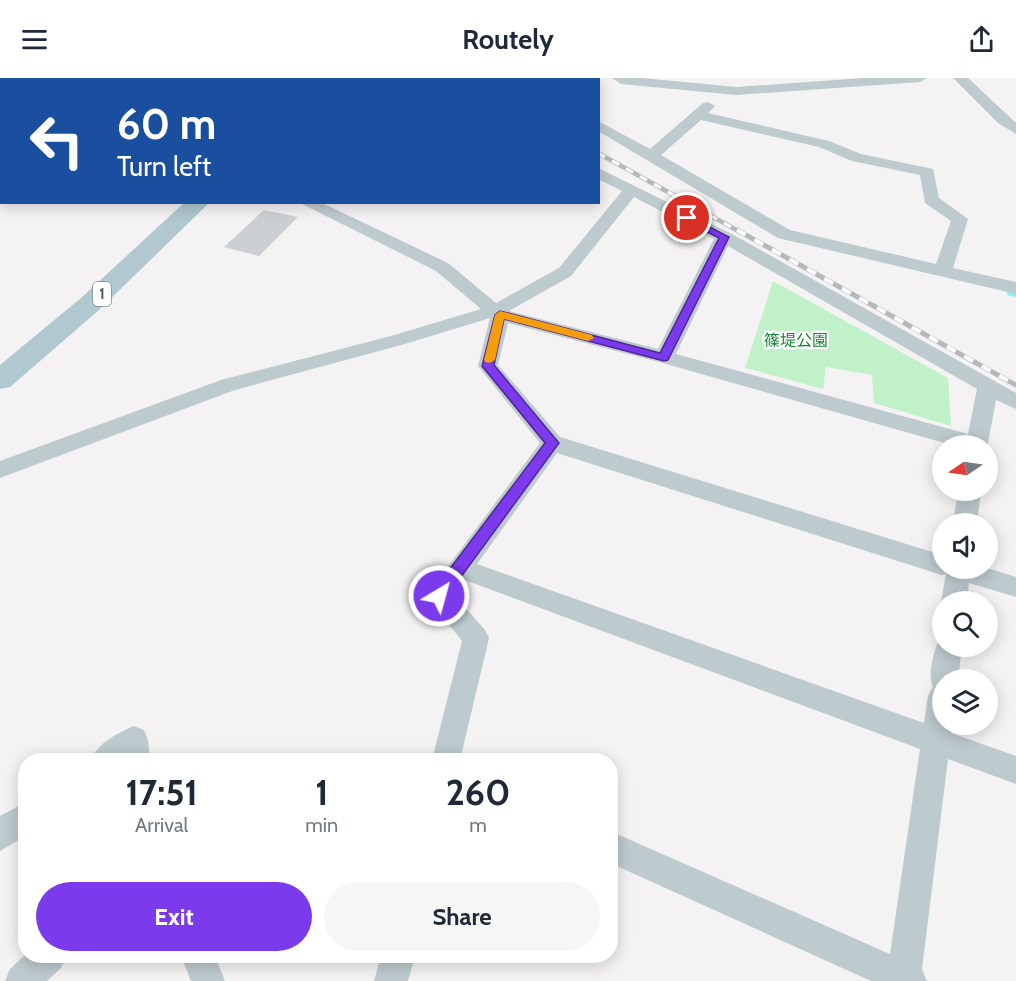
<!DOCTYPE html>
<html lang="en">
<head>
<meta charset="utf-8">
<style>
  :root { --surface:#fff; --page:#f6f6f7; --text:#1f2937; --muted:#747a83; --accent:#7c3aed }
  body { margin:0; font-family:Cabin,"Noto Sans JP",sans-serif; background:var(--page); color:var(--text); height:100vh; display:flex; flex-direction:column; font-size:22px; white-space:nowrap }
  * { box-sizing:border-box; margin:0 }
  p { font-size:20px; color:var(--muted) }
  .icon { flex:none; width:33px; height:33px; fill:none; stroke:currentColor; stroke-width:2; stroke-linecap:round; stroke-linejoin:round }
  .map { position:relative; flex:1; overflow:hidden }
  .panel { position:absolute; left:18px; top:675px; width:600px; height:210px; display:flex; flex-direction:column; background:var(--surface); border-radius:24px; box-shadow:0 3px 15px #0003 }
  .panel>* { flex:none }
  .banner { position:absolute; left:0px; top:0px; width:600px; height:126px; box-shadow:0 3px 15px #0003; background:#1a4fa0; color:#fff; overflow:hidden }
  .needle { width:39px; rotate:257deg }
  .tools { position:absolute; left:932px; top:357px; display:grid; gap:12px }
  .tools a { display:grid; place-items:center; width:66px; height:66px; border-radius:50%; background:var(--surface); box-shadow:0 3px 15px #0003; font-size:30px }
  .pin { position:absolute; display:grid; place-items:center; width:51px; height:51px; color:#fff; margin:-26px; border:3px solid #fff; border-radius:50%; box-shadow:0 2px 6px #0007 }
  .me { position:absolute; width:66px; margin:-33px; rotate:37deg; stroke-linejoin:round; filter:drop-shadow(0 0 4px #0008) }
  .turn { display:flex; align-items:center; gap:21px; height:126px; padding:0 18px; font-size:27px }
  .turn .icon { width:78px; height:78px; stroke-width:2.5 }
  .turn b { display:block; font-size:42px; line-height:51px }
  .eta { display:flex; justify-content:space-evenly; align-items:center; height:102px; text-align:center }
  .eta b { font-size:36px; font-weight:700; line-height:42px }
  .button { display:flex; gap:12px; margin-top:auto; padding:12px 18px }
  .button a { flex:1; height:69px; border-radius:36px; background:var(--accent); color:#fff; font-size:24px; font-weight:700; line-height:69px; text-align:center }
  .button a+a { background:var(--page); color:var(--text) }
  header { display:flex; justify-content:space-between; align-items:center; height:78px; padding:0 18px; background:var(--surface); font-size:27px; font-weight:700 }
  .map>svg:first-child { display:block }
  .green { fill:#c1f1c9 }
  .lines { fill:none; stroke-linecap:round; stroke-linejoin:round }
  .stream { fill:#8defef; fill-rule:evenodd }
  .building { fill:#ccd0d4 }
  .street { fill:#bdcace; fill-rule:evenodd }
  .primary { fill:#b1c8d1; fill-rule:evenodd }
  .rail-far1-casing { stroke:#b4b9bc; stroke-width:4.5 }
  .rail-casing { stroke:#b4b9bc; stroke-width:5 }
  .rail-far1 { stroke:#fff; stroke-width:3; stroke-dasharray:8; stroke-linecap:butt }
  .rail { stroke:#fff; stroke-width:4; stroke-dasharray:10; stroke-linecap:butt }
  .route { fill:#7c3aed; stroke:#51269a; stroke-width:1.5 }
  .slow { fill:#f59e0b }
  .labels { text-anchor:middle; stroke-width:4.5; stroke-linejoin:round; paint-order:stroke }
  .shield { fill:#fff; stroke:#808c90; stroke-width:1.5 }
  .shield-label { font-size:15px; font-weight:bold; fill:#495a60 }
  .park-label { font-size:16px; fill:#158636; stroke:#fff }
</style>
</head>
<body>
<header><svg class="icon" aria-label="menu" viewBox="0 0 24 24"><path d="M4 6h16M4 12h16M4 18h16"/></svg>Routely<svg class="icon" aria-label="share" viewBox="0 0 24 24"><path d="M12 15V3M7 8l5-5 5 5M5 13v7h14v-7"/></svg></header>
<div class="map">
<svg width="1016" height="903" viewBox="0 0 1016 903">
  <rect width="100%" height="100%" fill="#f4f2f2"/>
  <path class="green" d="M 773,203 L 948,300 L 951,348 L 874,325 L 872,297 L 826,289 L 823,311 L 745,290 Z"/>
  <g class="lines">
    <path class="stream" d="M 1005,203 L 1008,205 L 1012,215 L 1016,215 L 1016,219 L 1008,217 L 1002,205 Z"/>
  </g>
  <path class="building" d="M 264,132 L 298,139 L 259,178 L 224,169 Z"/>
  <g class="lines">
    <g class="street">
      <path d="M 119,0 L 133,0 L 134,2 L 120,2 Z"/>
      <path d="M 612,0 L 642,0 L 736,9 L 863,0 L 927,0 L 920,4 L 736,17 L 621,6 Z"/>
      <path d="M 953,0 L 968,0 L 1016,45 L 1016,56 L 998,45 Z"/>
      <rect x="0" y="6" width="2" height="8"/>
      <path d="M 708,24 L 715,28 L 708,35 L 829,63 L 861,76 L 933,91 L 939,120 L 968,141 L 953,190 L 1016,204 L 1016,216 L 778,160 L 598,53 L 598,43 L 650,71 L 703,25 ZM 701,42 L 819,69 L 852,83 L 920,97 L 925,125 L 951,143 L 936,186 L 790,152 L 661,77 Z"/>
      <path d="M 598,90 L 730,155 L 1016,315 L 1016,331 L 996,322 L 987,370 L 987,368 L 955,368 L 659,284 L 508,245 L 498,287 L 560,359 L 942,477 L 942,490 L 987,490 L 1016,499 L 1016,519 L 969,505 L 967,524 L 942,524 L 942,526 L 941,524 L 946,496 L 942,497 L 557,375 L 477,486 L 924,645 L 928,618 L 933,609 C 927,596 934,572 940,560 L 942,559 L 942,568 L 962,568 L 958,602 L 942,602 L 942,646 L 952,646 L 951,655 L 1016,678 L 1016,706 L 948,681 L 922,891 L 927,903 L 871,903 L 610,785 L 610,753 L 890,876 L 920,671 L 465,502 L 454,517 L 485,552 L 489,560 L 460,682 L 432,682 L 462,563 L 426,518 L 540,365 L 478,288 L 490,240 L 405,266 L 235,312 L 0,400 L 0,383 L 221,302 L 391,258 L 481,231 L 436,193 L 298,124 L 320,124 L 448,185 L 496,225 L 559,190 L 622,113 L 598,101 ZM 634,119 L 714,161 L 658,271 L 509,233 L 571,198 ZM 728,168 L 977,311 L 968,356 L 676,276 Z"/>
      <path d="M 958,412 L 981,412 L 977,446 L 953,446 Z"/>
      <path d="M 134,648 L 144,652 L 148,662 L 150,682 L 91,682 C 96,666 118,655 134,648 Z"/>
      <path d="M 26,724 L 26,758 L 0,773 L 0,738 Z"/>
      <path d="M 26,876 L 26,878 L 66,878 L 61,890 L 47,903 L 5,903 L 10,891 Z"/>
      <path d="M 181,878 L 215,878 L 225,903 L 191,903 Z"/>
      <path d="M 381,878 L 415,878 L 408,903 L 374,903 Z"/>
    </g>
    <g class="primary">
      <path d="M 154,0 L 177,0 L 153,2 Z"/>
      <path d="M 198,0 L 222,0 L 197,2 Z"/>
      <path d="M 323,0 L 342,0 L 322,2 Z"/>
      <path d="M 0,44 L 2,44 L 0,57 Z"/>
      <path d="M 185,124 L 210,124 L 99,232 L 10,309 L 0,311 L 0,287 L 81,220 Z"/>
    </g>
    <g class="rail-far1-casing">
      <g id="rail-far1">
        <path d="M 462,0 L 465,2"/>
        <path d="M 474,0 L 477,2"/>
        <path d="M 598,75 L 740,154"/>
      </g>
    </g>
    <g class="rail-casing">
      <path id="rail" d="M 737,152 L 1016,307"/>
    </g>
    <use href="#rail-far1" class="rail-far1"/>
    <use href="#rail" class="rail"/>
  </g>
  <path class="route" d="M 687,137 L 729,159 L 668,282 L 664,283 L 504,241 L 494,287 L 559,365 L 444,522 L 433,522 L 431,518 L 433,513 L 545,365 L 482,288 L 495,237 L 500,233 L 660,275 L 719,160 L 684,142 L 682,140 Z"/>
  <path class="slow" d="M 500,233 L 592,257 L 594,260 L 588,263 L 504,241 L 495,282 L 489,285 L 485,284 L 484,282 L 495,237 Z"/>
  <g class="labels">
    <rect class="shield" x="93" y="204" width="18" height="24" rx="4.5"/>
    <g class="shield-label">
      <text x="102" y="221">1</text>
    </g>
    <g class="park-label">
      <text x="796" y="268">篠堤公園</text>
    </g>
  </g>
</svg>
<div class="tools">
<a><svg class="needle" viewBox="-14 -14 28 28"><path d="M0-13l5 13h-10z" fill="#e53935"/><path d="M0 13l5-13h-10z" fill="#747a83"/></svg></a>
<a><svg class="icon" aria-label="sound" viewBox="0 0 24 24"><path d="M4 9h4l5-4v14l-5-4H4zM17 9q2 3 0 6"/></svg></a>
<a><svg class="icon" aria-label="search" viewBox="0 0 24 24"><circle cx="10" cy="10" r="6"/><path d="M15 15l6 6"/></svg></a>
<a><svg class="icon" aria-label="layers" viewBox="0 0 24 24"><path d="M12 4l9 5-9 5-9-5zM3 14l9 5 9-5"/></svg></a>
</div>
<div class="pin" style="left:687px;top:140px;background:#d93025"><svg class="icon" aria-label="arrive" viewBox="0 0 24 24"><path d="M6 21V4h12l-3 4 3 4H6"/></svg></div>
<svg class="me" style="left:439px;top:518px" viewBox="-20 -20 40 40"><circle r="17" fill="#7c3aed" stroke="#fff" stroke-width="3"/><path d="M0-11L8 9 0 5-8 9z" fill="#fff"/></svg>
<div class="banner">
<div class="turn"><svg class="icon" aria-label="left" viewBox="0 0 24 24"><path d="M17 20v-9H6M10 6l-5 5 5 5"/></svg><div><b>60 m</b>Turn left</div></div>
</div>
<section class="panel">
<div class="eta">
<div><b>17:51</b><p>Arrival</p></div>
<div><b>1</b><p>min</p></div>
<div><b>260</b><p>m</p></div>
</div>
<div class="button"><a>Exit</a><a>Share</a></div>
</section>
</div>
</body>
</html>
